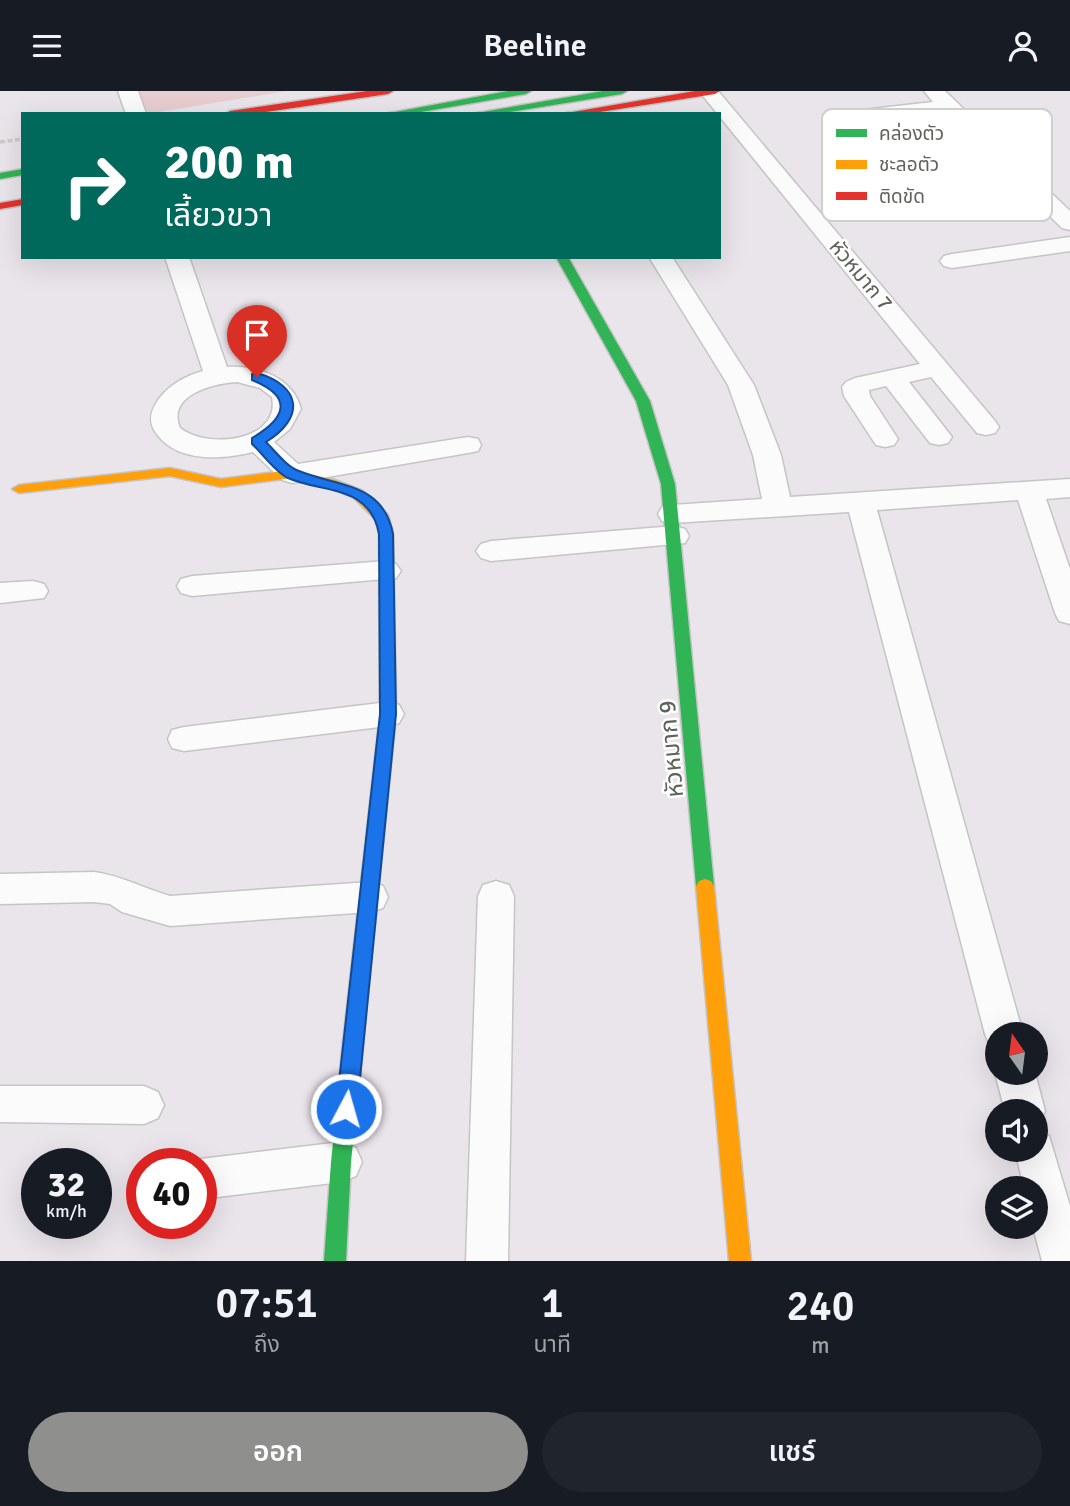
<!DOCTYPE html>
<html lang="th">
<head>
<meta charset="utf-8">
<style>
  :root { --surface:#171b24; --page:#20242c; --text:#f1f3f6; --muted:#9ea1a6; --accent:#8f908d }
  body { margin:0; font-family:Signika,"Noto Sans Thai",sans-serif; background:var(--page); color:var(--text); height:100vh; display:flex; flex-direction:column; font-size:26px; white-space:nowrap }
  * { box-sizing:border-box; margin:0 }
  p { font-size:23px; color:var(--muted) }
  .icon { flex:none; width:38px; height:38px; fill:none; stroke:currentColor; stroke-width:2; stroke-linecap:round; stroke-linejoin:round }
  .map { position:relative; height:1170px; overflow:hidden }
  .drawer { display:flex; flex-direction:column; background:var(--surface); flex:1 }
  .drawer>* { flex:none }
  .guide { position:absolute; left:21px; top:21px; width:700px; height:147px; border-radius:0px; box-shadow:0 7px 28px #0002; background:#00695c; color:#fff; overflow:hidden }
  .needle { width:46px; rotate:346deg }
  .buttons { position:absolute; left:985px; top:931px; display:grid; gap:14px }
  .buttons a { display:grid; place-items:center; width:63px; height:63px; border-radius:50%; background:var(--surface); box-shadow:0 7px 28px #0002; font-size:35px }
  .speed { position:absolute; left:21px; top:1057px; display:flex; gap:14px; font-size:35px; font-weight:700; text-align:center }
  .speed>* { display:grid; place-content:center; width:91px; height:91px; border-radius:50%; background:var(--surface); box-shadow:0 7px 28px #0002; line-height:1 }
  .speed small { font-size:18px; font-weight:400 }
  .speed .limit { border:10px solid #d22; background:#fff; color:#111 }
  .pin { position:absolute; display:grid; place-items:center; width:60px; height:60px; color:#fff; margin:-72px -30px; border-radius:50% 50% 50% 0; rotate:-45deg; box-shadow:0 0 7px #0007 }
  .pin .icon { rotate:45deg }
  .me { position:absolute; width:77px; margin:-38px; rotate:6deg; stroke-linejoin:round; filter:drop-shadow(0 0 5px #0008) }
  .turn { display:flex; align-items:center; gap:24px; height:147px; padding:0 28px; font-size:32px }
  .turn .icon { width:91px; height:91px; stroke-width:2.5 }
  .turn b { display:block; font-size:49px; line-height:60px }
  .eta { display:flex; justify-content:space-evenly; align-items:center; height:119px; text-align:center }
  .eta b { font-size:42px; font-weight:600; line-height:49px }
  .primary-button { display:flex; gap:14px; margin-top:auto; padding:14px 28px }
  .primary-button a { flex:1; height:80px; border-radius:42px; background:var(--accent); color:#fff; font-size:28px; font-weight:600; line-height:80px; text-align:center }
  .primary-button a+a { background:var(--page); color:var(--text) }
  header { display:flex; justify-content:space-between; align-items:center; height:91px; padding:0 28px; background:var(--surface); font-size:32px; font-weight:600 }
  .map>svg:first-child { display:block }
  .green { fill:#e8ced1 }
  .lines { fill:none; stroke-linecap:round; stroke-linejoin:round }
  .street-casing { stroke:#c6c5c5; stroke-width:3 }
  .fast-casing { stroke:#c5c5c5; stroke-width:3 }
  .slow-casing { stroke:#c5c5c5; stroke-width:3 }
  .jam-casing { stroke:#c5c5c5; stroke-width:3 }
  .path { stroke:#cdcac7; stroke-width:3.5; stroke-dasharray:5 2.5; stroke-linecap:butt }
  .street { fill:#fcfbfc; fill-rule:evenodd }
  .fast { fill:#30b455; fill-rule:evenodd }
  .slow { fill:#ff9f0a; fill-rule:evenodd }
  .jam { fill:#e5322d; fill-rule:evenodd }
  .route { fill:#1a73e8; stroke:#114b97; stroke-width:2 }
  .labels { text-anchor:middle; stroke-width:5; stroke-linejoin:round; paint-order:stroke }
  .far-street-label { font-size:21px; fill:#5e635a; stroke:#fff }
  .street-label { font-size:24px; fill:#5e635a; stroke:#fff }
  .key { fill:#fff; stroke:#cfd0ce; stroke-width:2 }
  .key-label { font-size:19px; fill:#5e635a }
</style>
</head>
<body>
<header><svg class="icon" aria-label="menu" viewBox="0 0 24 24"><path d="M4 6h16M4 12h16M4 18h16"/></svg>Beeline<svg class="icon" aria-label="person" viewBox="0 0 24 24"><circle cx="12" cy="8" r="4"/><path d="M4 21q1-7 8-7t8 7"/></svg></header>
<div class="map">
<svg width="1070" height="1170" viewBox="0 0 1070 1170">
  <rect width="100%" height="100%" fill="#eae4eb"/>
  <path class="green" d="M 138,0 L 287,0 L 147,23 Z"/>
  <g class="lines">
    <g class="street-casing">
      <g id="street">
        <path d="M 118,0 L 138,0 L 146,23 L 126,23 Z"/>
        <path d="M 699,0 L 718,0 L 995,330 L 999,336 L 995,342 L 986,344 L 977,342 L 931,286 L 909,291 L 952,346 L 948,352 L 939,354 L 930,352 L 886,295 L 869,299 L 870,305 L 898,348 L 894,354 L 885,356 L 876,354 L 844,305 L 842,296 L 846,291 L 855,287 L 920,273 Z"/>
        <path d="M 924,0 L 945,0 L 1070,120 L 1070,139 L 1062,137 L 1005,81 L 884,98 L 876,96 L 873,91 L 876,86 L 884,84 L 993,69 L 945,22 L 835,34 L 828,32 L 825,28 L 828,24 L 835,22 L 933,11 Z"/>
        <path d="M 1070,146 L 1070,160 L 952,177 L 944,175 L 940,170 L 944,165 L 952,163 Z"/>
        <path d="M 165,166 L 189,166 L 227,276 C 257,274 293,286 301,318 L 290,338 L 274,351 L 298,373 L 468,346 L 478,348 L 481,354 L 478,360 L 468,362 L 292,392 L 282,389 L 253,361 C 220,369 174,372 154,339 C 148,328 152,318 158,309 C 169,294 185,285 203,280 ZM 237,291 L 260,297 L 272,306 C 281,350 208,359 180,337 C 166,304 214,292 237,291 Z"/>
        <path d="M 649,166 L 672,166 L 754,294 L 781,364 L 790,406 L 1070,388 L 1070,406 L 1046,408 L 1070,478 L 1070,533 L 1059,530 L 1055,522 L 1018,409 L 877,419 L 1023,943 L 998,943 L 998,958 L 990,955 L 985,943 L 849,421 L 672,432 L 662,430 L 658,423 L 662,416 L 672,414 L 762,408 L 753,364 L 728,294 Z"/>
        <path d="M 675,435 L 685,438 L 689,445 L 685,452 L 491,470 L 481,467 L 476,460 L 481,453 L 491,450 Z"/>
        <path d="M 386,470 L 396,473 L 401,480 L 396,487 L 192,505 L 181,502 L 177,495 L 181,488 L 192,485 Z"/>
        <path d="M 33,490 L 44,493 L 48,500 L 44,507 L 0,512 L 0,492 Z"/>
        <path d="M 388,611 L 399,614 L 404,623 L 399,632 L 388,635 L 184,660 L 172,657 L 168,648 L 172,639 L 184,636 Z"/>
        <path d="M 94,781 C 122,785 143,797 170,805 L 370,791 L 383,795 L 388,806 L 383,817 L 370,821 L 170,835 L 122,821 L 110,813 L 94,811 L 0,813 L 0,783 Z"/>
        <path d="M 496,790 L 509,794 L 514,805 L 508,1170 L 466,1170 L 478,805 L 483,794 Z"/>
        <path d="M 998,977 L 998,982 L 1035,982 L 1045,1020 L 1039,1033 L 1036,1034 L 1036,1020 L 1005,1020 L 995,982 Z"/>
        <path d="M 0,995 L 144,995 L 158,1001 L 164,1014 L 158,1027 L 144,1033 L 0,1031 Z"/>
        <path d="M 1036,1040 L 1049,1045 L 1070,1115 L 1070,1170 L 1042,1170 L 1033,1136 L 1036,1136 L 1036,1097 L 1024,1097 L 1015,1059 L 1036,1059 Z"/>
        <path d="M 341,1051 L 356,1057 L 362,1071 L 356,1085 L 341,1091 L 201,1108 L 201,1073 L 189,1073 L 201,1068 Z"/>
      </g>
    </g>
    <g class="fast-casing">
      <g id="fast">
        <path d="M 508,0 L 531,0 L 526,3 L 409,23 L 384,23 Z"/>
        <path d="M 603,0 L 627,0 L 622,3 L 497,23 L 471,23 Z"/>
        <path d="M 23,78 L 23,84 L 0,88 L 0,82 Z"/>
        <path d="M 556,166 L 568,166 L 650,310 L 675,393 L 714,795 L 711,800 L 705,802 L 699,800 L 696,795 L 661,393 L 636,310 Z"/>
        <path d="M 353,943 L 360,946 L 363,952 L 351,1071 L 346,1170 L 324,1170 L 331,1071 L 343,952 L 346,946 Z"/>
      </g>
    </g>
    <g class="slow-casing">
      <g id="slow">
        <path d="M 170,377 L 221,388 L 292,379 L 335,389 L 363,400 L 388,424 L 393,443 L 396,623 L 394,627 L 382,627 L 380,623 L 379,443 L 376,429 L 353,406 L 326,395 L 292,387 L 221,396 L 170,385 L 19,402 L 12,398 L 19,394 Z"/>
        <path d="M 705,788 L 711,790 L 714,795 L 751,1170 L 729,1170 L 696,795 L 699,790 Z"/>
      </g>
    </g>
    <g class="jam-casing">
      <g id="jam">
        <path d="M 367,0 L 393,0 L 388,3 L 253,23 L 225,23 L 230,20 Z"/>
        <path d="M 695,0 L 720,0 L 715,3 L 587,23 L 561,23 Z"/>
        <path d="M 23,108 L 23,114 L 0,118 L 0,112 Z"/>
        <path d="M 388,617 L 394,619 L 396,623 L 363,952 L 360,958 L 353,961 L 346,958 L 343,952 L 380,623 L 382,619 Z"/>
      </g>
    </g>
    <path class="path" d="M 0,51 L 23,48"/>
    <use href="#street" class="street"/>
    <use href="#fast" class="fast"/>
    <use href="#slow" class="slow"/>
    <use href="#jam" class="jam"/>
  </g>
  <path class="route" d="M 257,282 C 302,295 305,327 266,351 C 275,360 287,376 299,380 C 338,396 383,391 393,443 L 396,623 L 357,1018 L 354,1025 L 346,1028 L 339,1025 L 336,1018 L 380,623 L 379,443 C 370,393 321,402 288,387 C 275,381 263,363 252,353 L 252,347 C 286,327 294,306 252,289 L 252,283 Z"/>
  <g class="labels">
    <g class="far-street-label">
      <text transform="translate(861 184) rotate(50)" y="7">หัวหมาก 7</text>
    </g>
    <g class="street-label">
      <text transform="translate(671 658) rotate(-95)" y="8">หัวหมาก 9</text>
    </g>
  </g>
  <rect x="822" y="18" width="230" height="112" rx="10" class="key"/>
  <rect x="836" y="38" width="31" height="8" fill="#30b455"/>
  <rect x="836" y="69" width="31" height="9" fill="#ff9f0a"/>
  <rect x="836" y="101" width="31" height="8" fill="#e5322d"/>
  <g class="key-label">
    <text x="879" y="49">คล่องตัว</text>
    <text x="879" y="80">ชะลอตัว</text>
    <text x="879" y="112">ติดขัด</text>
  </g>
</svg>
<div class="buttons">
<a><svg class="needle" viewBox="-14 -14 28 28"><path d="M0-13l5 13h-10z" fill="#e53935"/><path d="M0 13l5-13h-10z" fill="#9ea1a6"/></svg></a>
<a><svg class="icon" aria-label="sound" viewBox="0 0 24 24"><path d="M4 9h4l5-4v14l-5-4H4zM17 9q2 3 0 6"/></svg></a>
<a><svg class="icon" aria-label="layers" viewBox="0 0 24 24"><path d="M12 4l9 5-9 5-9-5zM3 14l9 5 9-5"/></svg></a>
</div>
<div class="speed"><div>32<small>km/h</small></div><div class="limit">40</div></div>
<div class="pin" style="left:257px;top:286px;background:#d93025"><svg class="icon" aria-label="arrive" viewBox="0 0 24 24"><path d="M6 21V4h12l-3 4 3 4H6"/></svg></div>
<svg class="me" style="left:346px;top:1018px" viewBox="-20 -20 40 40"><circle r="17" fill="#1a73e8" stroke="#fff" stroke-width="3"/><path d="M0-11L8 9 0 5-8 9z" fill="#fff"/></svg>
<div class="guide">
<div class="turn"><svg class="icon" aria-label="right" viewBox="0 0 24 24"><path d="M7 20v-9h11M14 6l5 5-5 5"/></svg><div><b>200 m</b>เลี้ยวขวา</div></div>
</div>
</div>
<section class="drawer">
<div class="eta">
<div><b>07:51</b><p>ถึง</p></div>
<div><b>1</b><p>นาที</p></div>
<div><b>240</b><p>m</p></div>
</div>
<div class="primary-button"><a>ออก</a><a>แชร์</a></div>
</section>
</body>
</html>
